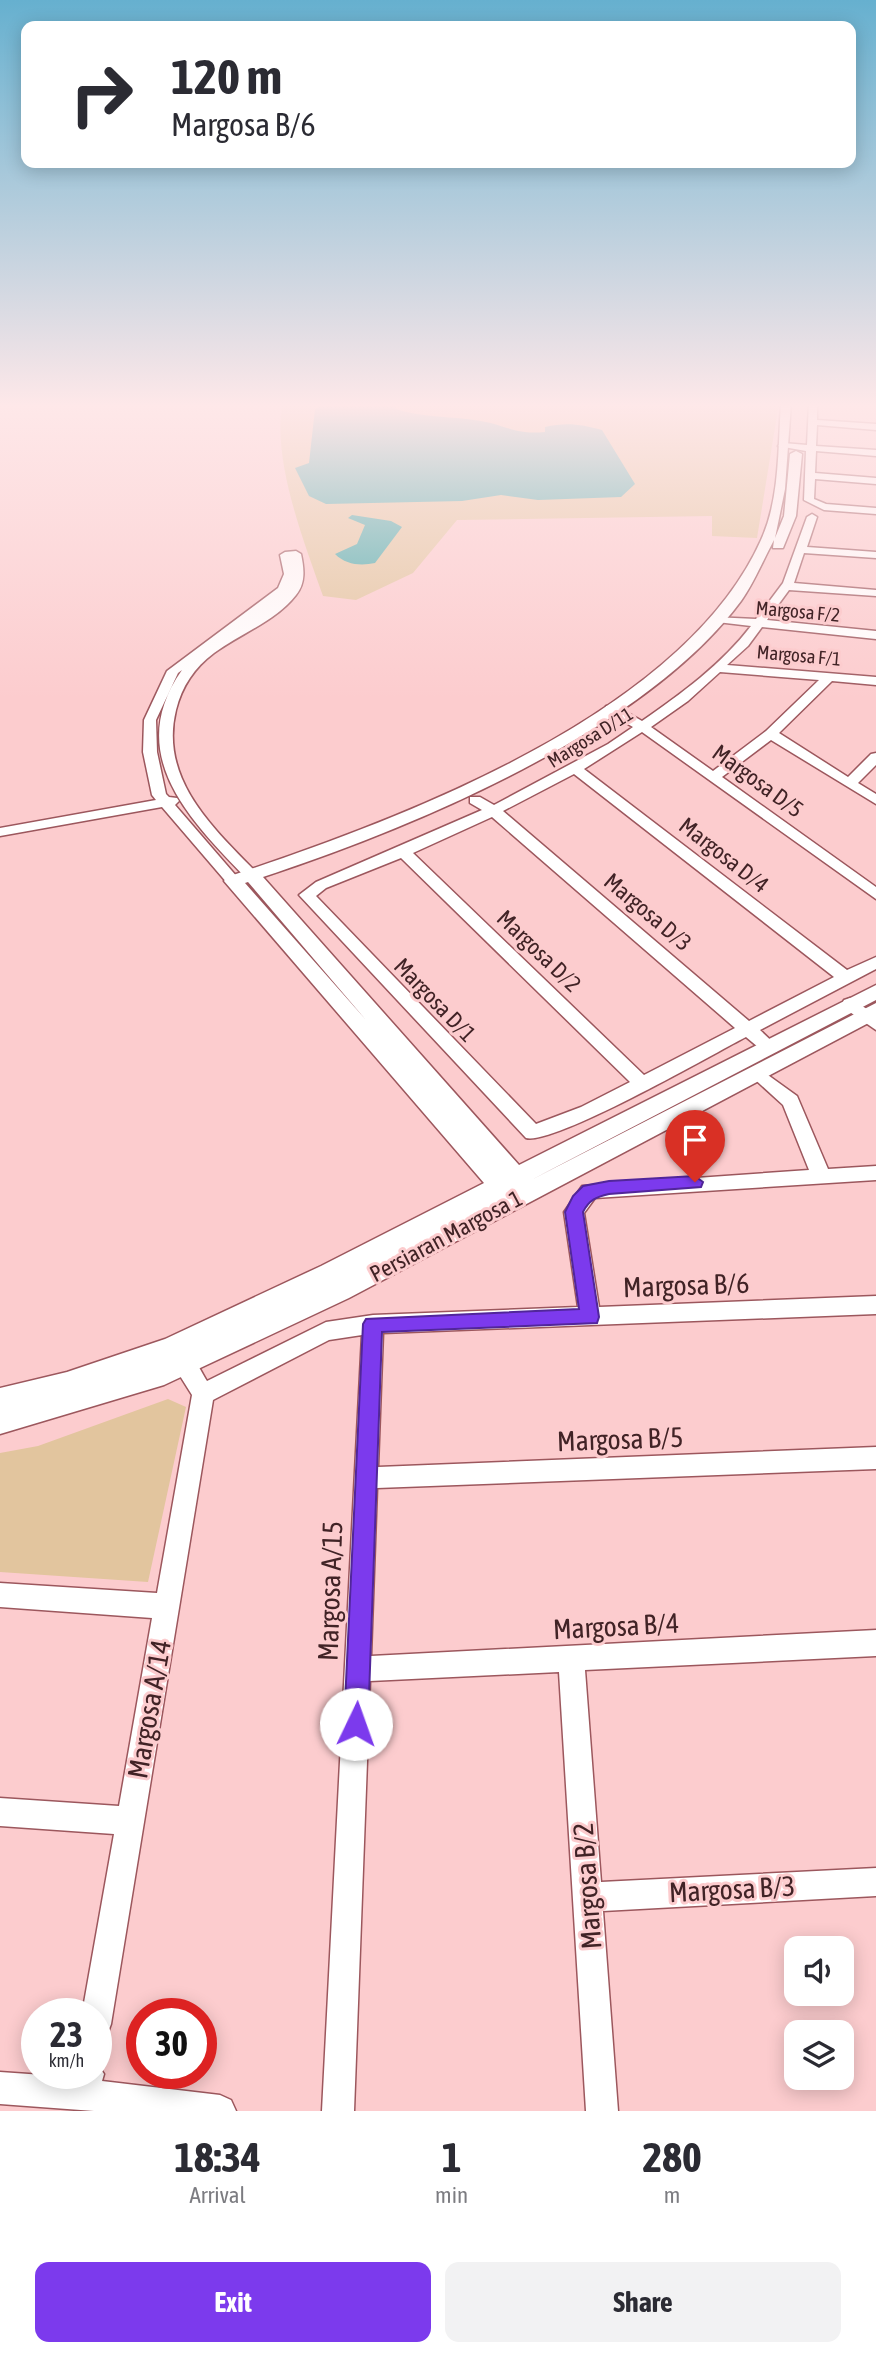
<!DOCTYPE html>
<html lang="en">
<head>
<meta charset="utf-8">
<style>
  :root { --surface:#fff; --page:#f2f2f3; --text:#2b2b33; --muted:#7c7c81; --accent:#7c3aed }
  body { margin:0; font-family:"Asap Condensed",sans-serif; background:var(--page); color:var(--text); height:100vh; display:flex; flex-direction:column; font-size:26px; white-space:nowrap }
  * { box-sizing:border-box; margin:0 }
  p { font-size:23px; color:var(--muted) }
  .icon { flex:none; width:38px; height:38px; fill:none; stroke:currentColor; stroke-width:2; stroke-linecap:round; stroke-linejoin:round }
  .map { position:relative; height:2111px; overflow:hidden }
  .side { display:flex; flex-direction:column; background:var(--surface); flex:1 }
  .side>* { flex:none }
  .top-card { position:absolute; left:21px; top:21px; width:835px; height:147px; border-radius:14px; box-shadow:0 4px 18px #0003; background:#fff; color:var(--text); overflow:hidden }
  .buttons { position:absolute; left:784px; top:1936px; display:grid; gap:14px }
  .buttons a { display:grid; place-items:center; width:70px; height:70px; border-radius:14px; background:var(--surface); box-shadow:0 4px 18px #0003; font-size:35px }
  .speed { position:absolute; left:21px; top:1998px; display:flex; gap:14px; font-size:35px; font-weight:700; text-align:center }
  .speed>* { display:grid; place-content:center; width:91px; height:91px; border-radius:50%; background:var(--surface); box-shadow:0 4px 18px #0003; line-height:1 }
  .speed small { font-size:18px; font-weight:400 }
  .speed .limit { border:10px solid #d22; background:#fff; color:#111 }
  .pin { position:absolute; display:grid; place-items:center; width:60px; height:60px; color:#fff; margin:-72px -30px; border-radius:50% 50% 50% 0; rotate:-45deg; box-shadow:0 0 7px #0007 }
  .pin .icon { rotate:45deg }
  .me { position:absolute; width:77px; margin:-38px; rotate:3deg; stroke-linejoin:round; filter:drop-shadow(0 0 5px #0008) }
  .turn { display:flex; align-items:center; gap:24px; height:147px; padding:0 35px; font-size:32px }
  .turn .icon { width:91px; height:91px; stroke-width:2.5 }
  .turn b { display:block; font-size:49px; line-height:60px }
  .eta { display:flex; justify-content:space-evenly; align-items:center; height:119px; text-align:center }
  .eta b { font-size:42px; font-weight:700; line-height:49px }
  .action { display:flex; gap:14px; margin-top:auto; padding:14px 35px }
  .action a { flex:1; height:80px; border-radius:14px; background:var(--accent); color:#fff; font-size:28px; font-weight:700; line-height:80px; text-align:center }
  .action a+a { background:var(--page); color:var(--text) }
  .map>svg:first-child { display:block }
  .green { fill:#e2c59e }
  .water { fill:#43aaaa }
  .lines { fill:none; stroke-linecap:round; stroke-linejoin:round }
  .minor-casing { stroke:#9c575d; stroke-width:3 }
  .tertiary-casing { stroke:#9c575d; stroke-width:3 }
  .minor { fill:#fff; fill-rule:evenodd }
  .tertiary { fill:#fff; fill-rule:evenodd }
  .route { fill:#7c3aed; stroke:#51269a; stroke-width:2 }
  .labels { text-anchor:middle; stroke-width:6; stroke-linejoin:round; paint-order:stroke }
  .far-street-label { font-size:19px; fill:#412326; stroke:#fcccce }
  .street-label { font-size:23px; fill:#412326; stroke:#fcccce }
  .near-street-label { font-size:28px; fill:#412326; stroke:#fcccce }
</style>
</head>
<body>
<div class="map">
<svg width="876" height="2111" viewBox="0 0 876 2111">
  <rect width="100%" height="100%" fill="#fcccce"/>
  <g class="green">
    <path d="M 288,403 L 779,403 L 757,538 L 712,536 L 712,516 L 457,520 L 413,573 L 356,600 L 323,596 C 304,542 273,463 282,406 Z"/>
    <path d="M 168,1399 L 186,1407 L 148,1582 L 0,1572 L 0,1453 L 38,1446 Z"/>
  </g>
  <g class="water">
    <path d="M 328,403 L 394,403 L 396,409 C 423,418 453,416 481,421 C 508,426 516,435 545,432 L 545,427 C 566,422 581,424 602,430 L 635,484 L 621,497 L 538,500 L 501,495 L 462,501 L 326,504 L 309,496 L 295,468 L 309,463 L 315,409 Z"/>
    <path d="M 352,515 L 391,521 L 402,527 L 375,563 C 361,566 346,565 335,554 L 357,544 L 365,525 L 348,518 Z"/>
  </g>
  <g class="lines">
    <g class="minor-casing">
      <g id="minor">
        <path d="M 809,403 L 817,403 L 817,420 L 876,424 L 876,430 L 817,425 L 816,446 L 876,450 L 876,456 L 816,451 L 815,473 L 876,478 L 876,484 L 815,479 L 814,499 L 826,504 L 876,508 L 876,514 L 824,510 L 804,500 L 806,451 L 778,446 L 783,443 L 807,445 Z"/>
        <path d="M 812,514 L 817,517 L 807,547 L 876,552 L 876,558 L 804,553 L 794,583 L 876,590 L 876,596 L 789,590 L 767,620 L 876,631 L 876,639 L 762,627 L 748,646 L 727,665 L 876,677 L 876,685 L 832,681 L 779,733 L 848,777 L 871,754 L 876,753 L 876,765 L 858,783 L 876,794 L 876,804 L 771,740 L 722,777 L 876,887 L 876,899 L 642,732 L 584,769 L 847,970 L 876,957 L 876,969 L 760,1030 L 779,1048 L 776,1052 L 764,1052 L 746,1037 C 713,1054 553,1146 526,1138 L 299,895 L 316,882 L 482,810 L 470,803 L 470,797 L 480,797 L 494,805 L 608,744 L 633,727 L 606,712 L 606,706 L 616,706 L 642,721 C 681,694 722,664 751,626 L 717,622 L 711,619 L 713,617 L 756,619 L 783,583 L 807,517 ZM 720,672 L 819,680 L 766,731 L 713,771 L 651,727 L 688,701 ZM 574,774 L 834,977 L 749,1021 L 503,811 ZM 492,817 L 735,1028 L 644,1075 L 413,853 ZM 401,858 L 630,1082 L 581,1107 L 536,1124 L 316,896 L 326,888 Z"/>
        <path d="M 285,552 L 296,551 L 301,554 C 304,568 306,583 296,595 C 276,621 240,634 214,653 C 194,668 182,686 176,710 C 159,779 213,828 257,873 L 260,876 L 257,879 L 247,879 C 190,820 123,754 182,670 L 178,673 L 156,720 L 157,752 L 166,794 L 169,797 L 177,798 L 179,801 L 175,805 L 238,878 L 241,881 L 238,884 L 228,884 L 162,807 L 0,836 L 0,828 L 156,800 L 152,795 L 143,752 L 144,720 L 167,671 L 278,588 L 284,574 L 280,555 Z"/>
        <path d="M 850,998 L 876,1015 L 876,1030 L 844,1008 L 842,1004 L 844,1000 Z"/>
        <path d="M 758,1068 L 797,1096 L 828,1169 L 876,1166 L 876,1180 L 595,1198 L 584,1213 L 599,1307 L 876,1296 L 876,1314 L 383,1333 L 378,1467 L 876,1447 L 876,1469 L 377,1488 L 371,1656 L 876,1630 L 876,1656 L 585,1670 L 601,1882 L 876,1868 L 876,1896 L 603,1911 L 618,2111 L 586,2111 L 559,1672 L 370,1681 L 354,2111 L 322,2111 L 362,1335 L 329,1340 L 213,1400 L 111,2024 L 107,2035 L 96,2039 L 96,2014 L 82,2014 L 114,1834 L 0,1826 L 0,1798 L 119,1806 L 152,1618 L 0,1607 L 0,1583 L 157,1593 L 192,1395 L 165,1352 L 168,1345 C 188,1339 198,1367 207,1381 L 326,1322 L 373,1315 L 578,1307 L 564,1212 L 582,1186 L 809,1170 L 783,1105 L 749,1074 Z"/>
        <path d="M 96,2062 L 104,2074 L 102,2081 L 220,2095 L 231,2100 L 236,2111 L 94,2111 L 0,2104 L 0,2072 L 72,2077 L 72,2074 L 96,2074 Z"/>
      </g>
    </g>
    <g class="tertiary-casing">
      <path id="tertiary" d="M 781,403 L 791,403 L 785,489 L 775,538 L 784,516 L 790,454 L 796,451 L 802,454 L 796,516 L 783,548 L 773,548 L 774,540 C 763,560 754,583 741,601 C 644,732 414,827 263,877 L 519,1165 L 876,985 L 876,1000 L 531,1180 L 876,1003 L 876,1019 L 349,1298 L 164,1385 L 0,1434 L 0,1388 L 67,1372 L 165,1339 L 321,1266 L 484,1183 L 224,881 L 227,877 C 398,821 683,715 761,540 C 780,499 778,447 781,403 ZM 248,882 L 366,1020 L 245,883 Z"/>
    </g>
    <use href="#minor" class="minor"/>
    <use href="#tertiary" class="tertiary"/>
  </g>
  <linearGradient id="sky" x2="0" y2="1"><stop stop-color="#66b0cf"/><stop offset="0.58" stop-color="#fee8e9"/><stop offset="1" stop-color="#fee8e9" stop-opacity="0"/></linearGradient>
  <rect width="876" height="699" fill="url(#sky)"/>
  <path class="route" d="M 695,1176 L 703,1182 L 701,1187 L 609,1194 C 596,1197 589,1200 583,1212 L 599,1317 L 597,1323 L 382,1332 L 368,1724 L 365,1733 L 356,1737 L 348,1733 L 344,1724 L 363,1324 L 366,1319 L 579,1309 L 565,1212 L 573,1196 L 583,1186 L 609,1181 Z"/>
  <g class="labels">
    <g class="far-street-label">
      <text transform="translate(798 611) rotate(5)" y="7">Margosa F/2</text>
      <text transform="translate(799 655) rotate(5)" y="7">Margosa F/1</text>
      <text transform="translate(590 737) rotate(-32)" y="7">Margosa D/11</text>
    </g>
    <g class="street-label">
      <text transform="translate(758 781) rotate(36)" y="8">Margosa D/5</text>
      <text transform="translate(724 855) rotate(38)" y="8">Margosa D/4</text>
      <text transform="translate(648 912) rotate(40)" y="8">Margosa D/3</text>
      <text transform="translate(539 951) rotate(44)" y="8">Margosa D/2</text>
      <text transform="translate(435 1000) rotate(46)" y="8">Margosa D/1</text>
      <text transform="translate(446 1236) rotate(-28)" y="8">Persiaran Margosa 1</text>
    </g>
    <g class="near-street-label">
      <text transform="translate(686 1285) rotate(-2)" y="10">Margosa B/6</text>
      <text transform="translate(620 1439) rotate(-2)" y="10">Margosa B/5</text>
      <text transform="translate(330 1591) rotate(-88)" y="10">Margosa A/15</text>
      <text transform="translate(616 1626) rotate(-3)" y="10">Margosa B/4</text>
      <text transform="translate(149 1709) rotate(-80)" y="10">Margosa A/14</text>
      <text transform="translate(587 1886) rotate(-94)" y="10">Margosa B/2</text>
      <text transform="translate(732 1889) rotate(-3)" y="10">Margosa B/3</text>
    </g>
  </g>
</svg>
<div class="buttons">
<a><svg class="icon" aria-label="sound" viewBox="0 0 24 24"><path d="M4 9h4l5-4v14l-5-4H4zM17 9q2 3 0 6"/></svg></a>
<a><svg class="icon" aria-label="layers" viewBox="0 0 24 24"><path d="M12 4l9 5-9 5-9-5zM3 14l9 5 9-5"/></svg></a>
</div>
<div class="speed"><div>23<small>km/h</small></div><div class="limit">30</div></div>
<div class="pin" style="left:695px;top:1182px;background:#d93025"><svg class="icon" aria-label="arrive" viewBox="0 0 24 24"><path d="M6 21V4h12l-3 4 3 4H6"/></svg></div>
<svg class="me" style="left:356px;top:1724px" viewBox="-20 -20 40 40"><circle r="19" fill="#fff"/><path d="M0-13L10 11 0 6-10 11z" fill="#7c3aed"/></svg>
<div class="top-card">
<div class="turn"><svg class="icon" aria-label="right" viewBox="0 0 24 24"><path d="M7 20v-9h11M14 6l5 5-5 5"/></svg><div><b>120 m</b>Margosa B/6</div></div>
</div>
</div>
<section class="side">
<div class="eta">
<div><b>18:34</b><p>Arrival</p></div>
<div><b>1</b><p>min</p></div>
<div><b>280</b><p>m</p></div>
</div>
<div class="action"><a>Exit</a><a>Share</a></div>
</section>
</body>
</html>
